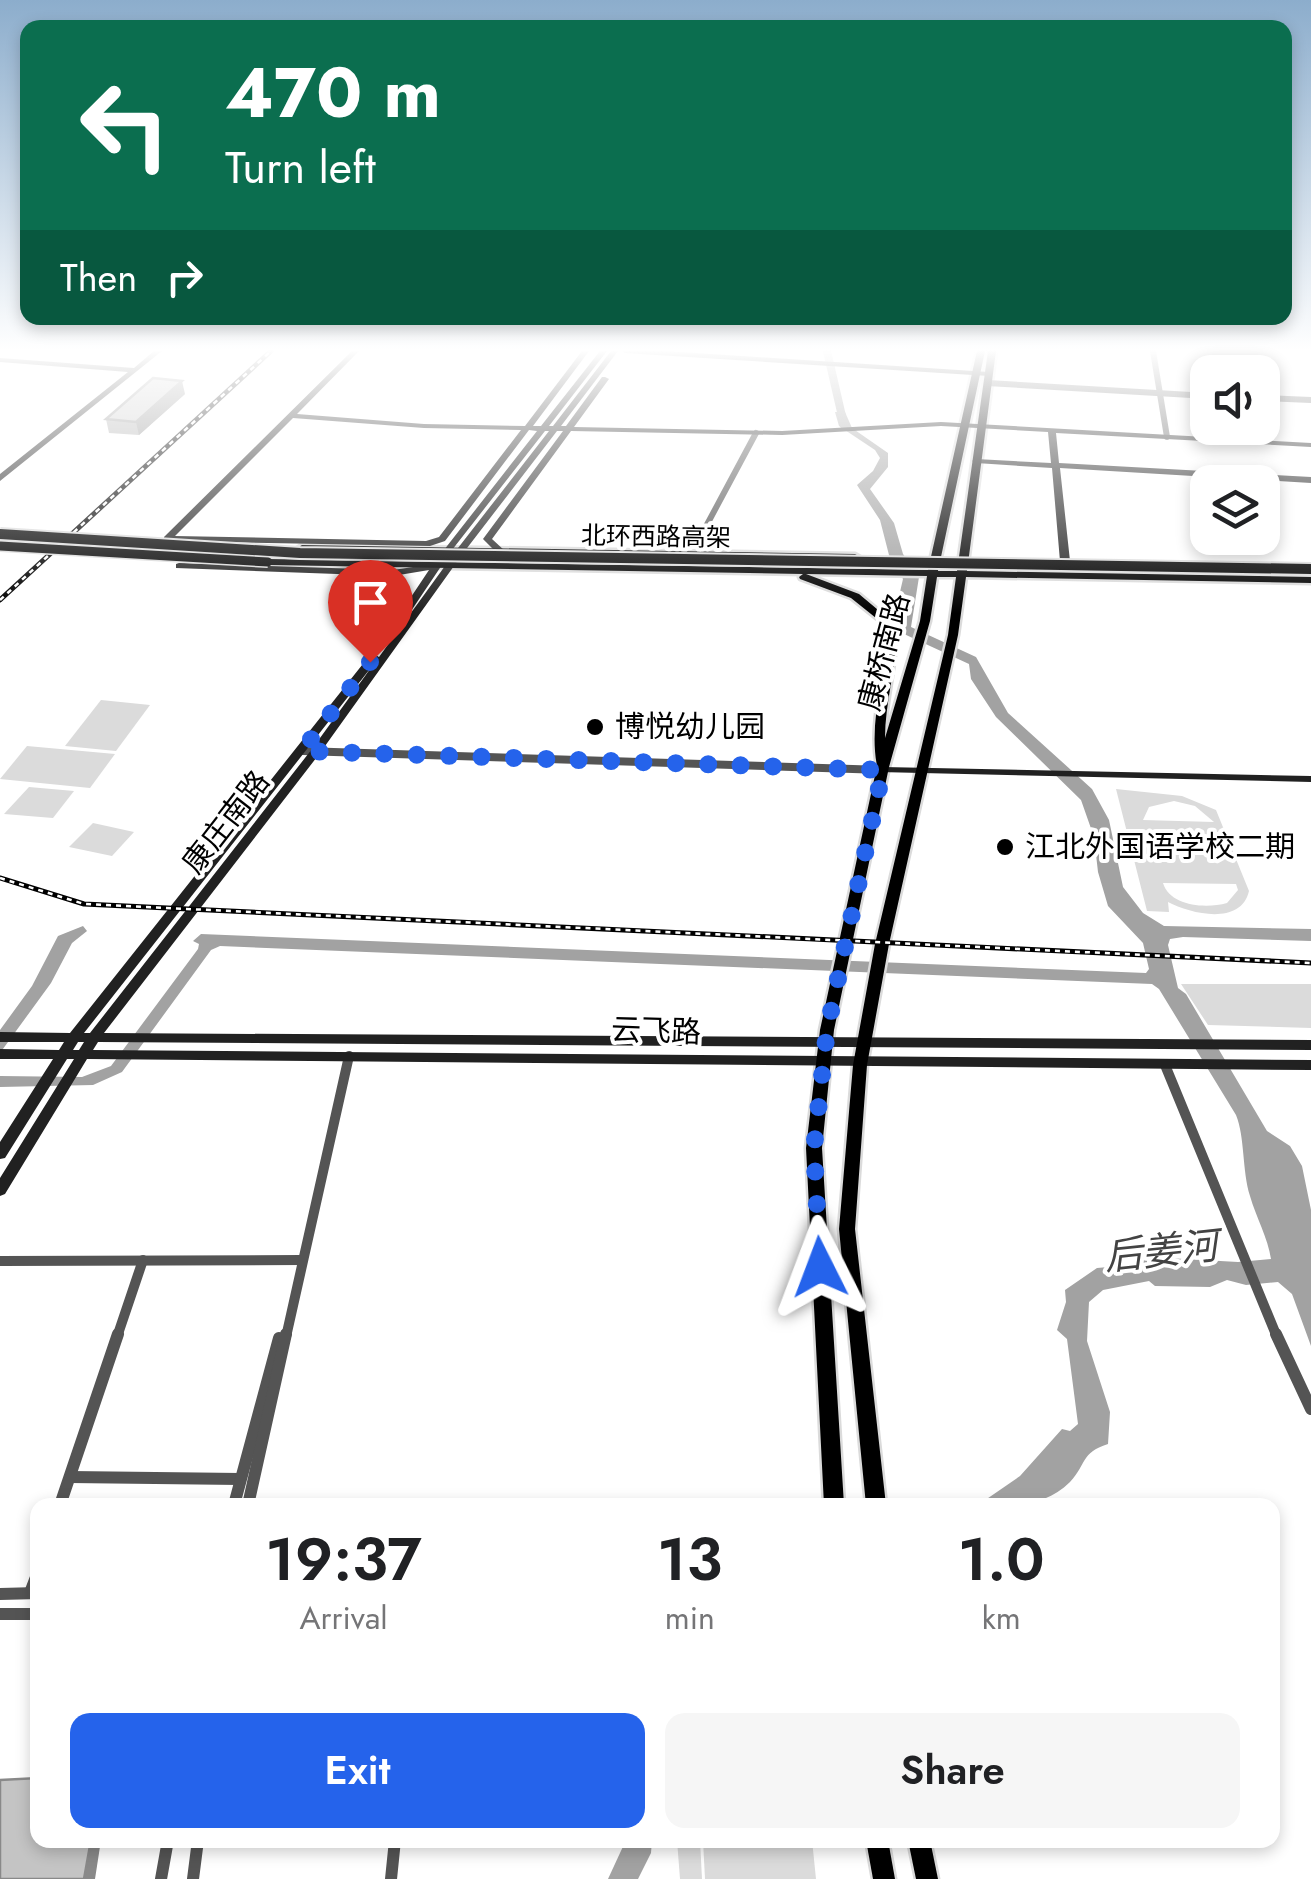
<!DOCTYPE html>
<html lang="en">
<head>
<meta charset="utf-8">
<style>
  :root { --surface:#fff; --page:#f6f6f6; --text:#202124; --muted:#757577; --accent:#2563eb }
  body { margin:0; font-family:Jost,"Noto Sans SC",sans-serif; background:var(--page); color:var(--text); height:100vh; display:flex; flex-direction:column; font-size:38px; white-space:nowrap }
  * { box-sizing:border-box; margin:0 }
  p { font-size:32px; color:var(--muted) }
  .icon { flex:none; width:55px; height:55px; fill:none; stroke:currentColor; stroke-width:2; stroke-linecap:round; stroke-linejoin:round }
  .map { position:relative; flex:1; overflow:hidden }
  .panel { position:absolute; left:30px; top:1498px; width:1250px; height:350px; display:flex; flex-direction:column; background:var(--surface); border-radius:20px; box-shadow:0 5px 15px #0003 }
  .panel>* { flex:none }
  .hud { position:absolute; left:20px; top:20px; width:1272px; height:305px; border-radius:20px; box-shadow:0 5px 15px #0003; background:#0b6e4f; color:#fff; overflow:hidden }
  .controls { position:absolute; left:1190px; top:355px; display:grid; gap:20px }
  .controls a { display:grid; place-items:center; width:90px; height:90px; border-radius:20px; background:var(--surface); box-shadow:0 5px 15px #0003; font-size:50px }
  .pin { position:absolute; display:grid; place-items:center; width:85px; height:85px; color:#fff; margin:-102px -42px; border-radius:50% 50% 50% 0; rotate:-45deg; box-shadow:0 0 10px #0007 }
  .pin .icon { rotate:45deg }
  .me { position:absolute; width:110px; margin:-55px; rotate:357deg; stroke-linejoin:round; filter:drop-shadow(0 0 8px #0008) }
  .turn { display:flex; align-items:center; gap:35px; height:210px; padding:0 40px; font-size:45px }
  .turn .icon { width:130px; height:130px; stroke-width:2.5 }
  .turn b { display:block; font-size:70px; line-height:85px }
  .then { display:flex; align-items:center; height:95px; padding:0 40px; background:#0003; gap:20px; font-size:38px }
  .eta { display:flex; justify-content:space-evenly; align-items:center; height:170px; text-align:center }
  .eta b { font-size:60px; font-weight:600; line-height:70px }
  .primary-button { display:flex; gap:20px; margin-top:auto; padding:20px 40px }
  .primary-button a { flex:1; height:115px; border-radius:20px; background:var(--accent); color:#fff; font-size:40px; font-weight:600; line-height:115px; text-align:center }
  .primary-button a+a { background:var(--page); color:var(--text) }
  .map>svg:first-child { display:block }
  .green { fill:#dbdbdb; fill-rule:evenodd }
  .water { fill:#a2a2a2 }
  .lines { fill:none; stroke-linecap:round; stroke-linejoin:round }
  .canal { stroke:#a2a2a2; stroke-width:8 }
  .primary-casing { stroke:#dbdbdb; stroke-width:5 }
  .street-far3 { stroke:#545454; stroke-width:6 }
  .street-far2 { stroke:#545454; stroke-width:8 }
  .street-far1 { stroke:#545454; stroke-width:10 }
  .street { stroke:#545454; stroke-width:12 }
  .secondary { fill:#212121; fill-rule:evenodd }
  .primary { fill:#000; fill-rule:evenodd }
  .rail-casing { stroke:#000; stroke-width:5 }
  .rail { stroke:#fff; stroke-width:2.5; stroke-dasharray:5; stroke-linecap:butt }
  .primary-bridge-casing { stroke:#dbdbdb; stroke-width:12; stroke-linecap:butt }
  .highway-bridge-casing { stroke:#dbdbdb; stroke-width:14; stroke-linecap:butt }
  .primary-bridge { stroke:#000; stroke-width:9 }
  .highway-bridge { stroke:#000; stroke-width:10 }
  .wall { fill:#a9a9a9 }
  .shaded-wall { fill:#898989 }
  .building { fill:#c4c4c4; stroke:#898989; stroke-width:2.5 }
  .route { stroke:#2563eb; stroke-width:18; stroke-dasharray:0 32.4 }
  .poi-dot { fill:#000; stroke:#fff; stroke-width:4 }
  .labels { text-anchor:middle; stroke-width:8; stroke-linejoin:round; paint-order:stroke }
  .far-street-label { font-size:25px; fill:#000; stroke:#fff }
  .street-label { font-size:30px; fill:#000; stroke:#fff }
  .poi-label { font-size:30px; fill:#000; stroke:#fff; text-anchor:start }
  .near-water-label { font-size:38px; font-style:italic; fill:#434343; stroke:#fff }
</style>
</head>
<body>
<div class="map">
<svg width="1311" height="1879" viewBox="0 0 1311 1879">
  <rect width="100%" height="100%" fill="#fff"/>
  <g class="green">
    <path d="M 101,700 L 150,705 L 116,751 L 65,746 Z"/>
    <path d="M 27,746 L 115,754 L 90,788 L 0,779 Z"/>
    <path d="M 29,787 L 74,791 L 53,818 L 4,814 Z"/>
    <path d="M 1116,789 L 1182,796 L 1216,810 L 1249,891 C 1241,926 1191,914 1168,902 L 1169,912 L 1147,911 ZM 1174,801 L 1195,806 L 1214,822 L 1143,820 L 1149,807 ZM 1163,883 L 1236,884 L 1238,890 L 1227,903 C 1205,909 1170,906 1163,883 Z"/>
    <path d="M 93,823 L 134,832 L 112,856 L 69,847 Z"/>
    <path d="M 1181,984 L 1311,984 L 1311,1028 L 1208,1025 Z"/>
    <path d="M 677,1840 L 700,1840 L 702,1879 L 680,1879 Z"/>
    <path d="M 703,1840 L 812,1840 L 816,1879 L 705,1879 Z"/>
  </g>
  <g class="water">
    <path d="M 835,412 L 845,412 L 852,428 L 888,453 L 888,467 L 870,489 L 894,523 L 903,554 L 919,577 L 911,627 L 976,657 L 1008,713 L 1092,789 L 1109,820 L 1123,887 L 1143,913 L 1164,926 L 1311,929 L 1311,941 L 1183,937 L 1170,939 L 1168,945 L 1178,988 L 1186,994 L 1267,1131 L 1290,1146 L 1302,1166 L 1311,1210 L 1311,1346 L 1292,1294 L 1278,1282 L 1246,1285 L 1227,1280 L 1210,1287 L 1155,1286 L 1149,1281 L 1103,1290 L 1089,1302 L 1087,1341 L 1110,1412 L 1108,1444 C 1080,1453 1087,1464 1070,1482 C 1044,1508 1011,1505 978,1505 L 1020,1476 L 1062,1429 L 1070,1431 L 1078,1424 L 1067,1339 L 1057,1330 L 1066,1302 L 1065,1290 L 1097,1268 L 1132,1265 L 1149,1257 L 1238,1262 L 1271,1259 C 1268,1238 1256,1217 1250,1196 C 1242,1170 1245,1137 1236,1115 L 1159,989 L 1152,984 L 220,946 L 211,950 L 122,1072 L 93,1085 L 0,1087 L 0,1076 L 82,1077 L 111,1066 L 198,949 L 199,944 L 193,941 L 201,934 L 1146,973 L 1149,969 L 1143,943 L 1108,906 L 1098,872 L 1094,837 L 1081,800 L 996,717 L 971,679 L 969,664 L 904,634 L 893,622 L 903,579 L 889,555 L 880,520 L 857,485 L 873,471 L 880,458 L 875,450 L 839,426 Z"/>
    <path d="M 83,926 L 87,931 L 72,943 L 51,983 L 0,1053 L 0,1030 L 32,986 L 58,936 Z"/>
    <path d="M 626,1840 L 652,1840 L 651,1853 L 638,1879 L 608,1879 Z"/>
  </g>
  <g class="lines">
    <path class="canal" d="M 827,351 L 844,425"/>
    <g class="primary-casing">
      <g id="primary">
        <path d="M 977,351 L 985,351 L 938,571 L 957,571 L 988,351 L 996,351 L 967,571 L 1311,577 L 1311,583 L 966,577 L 958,635 L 889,944 L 867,1065 L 855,1229 L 886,1505 L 866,1505 L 839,1229 L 853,1065 L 875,944 L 948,635 L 956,577 L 937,577 L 930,621 L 889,767 L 834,1030 L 822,1148 L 844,1505 L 824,1505 L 806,1148 L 820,1030 L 877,766 C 868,719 887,674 886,626 L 851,598 L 800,579 L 799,577 L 803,574 L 268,565 L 263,562 L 268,559 L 928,570 ZM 806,574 L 927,576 L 920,621 L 885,738 C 885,700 898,663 896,625 L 859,594 Z"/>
        <path d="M 302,545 L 855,554 L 860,557 L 855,560 L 298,550 L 297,548 Z"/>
        <path d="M 866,1840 L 888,1840 L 895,1879 L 873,1879 Z"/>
        <path d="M 908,1840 L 930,1840 L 938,1879 L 916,1879 Z"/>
      </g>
    </g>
    <g class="street-far3">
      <path d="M 1153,351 L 1167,437"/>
      <path d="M 987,383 L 1208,396"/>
      <path d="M 1262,398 L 1311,400"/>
      <path d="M 703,532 L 756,433"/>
    </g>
    <path class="street-far2" d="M 303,751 L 883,770"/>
    <g class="street-far1">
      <path d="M 1165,1065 L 1277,1337"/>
      <path d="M 0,1261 L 302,1260"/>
      <path d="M 117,1337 L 143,1260"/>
      <path d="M 286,1337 L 349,1056"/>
    </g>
    <g class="street">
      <path d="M 1276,1334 L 1311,1409"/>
      <path d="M 70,1477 L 240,1479"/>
      <path d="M 60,1505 L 118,1334"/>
      <path d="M 234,1505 L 279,1338"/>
      <path d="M 248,1505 L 286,1334"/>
      <path d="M 30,1593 L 38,1572"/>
      <path d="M 0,1594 L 38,1593"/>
      <path d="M 0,1614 L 38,1614"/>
      <path d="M 161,1879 L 168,1840"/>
      <path d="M 193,1879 L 198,1840"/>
      <path d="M 391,1879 L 395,1840"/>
    </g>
    <g class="secondary">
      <path d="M 154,351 L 162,351 L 0,481 L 0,474 L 128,372 L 0,362 L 0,358 L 134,368 Z"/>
      <path d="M 352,351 L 359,351 L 297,414 L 424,424 L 525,426 L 582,351 L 589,351 L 533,426 L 541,426 L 600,351 L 607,351 L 549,426 L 553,426 L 611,351 L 618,351 L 561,426 L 566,426 L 602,377 L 605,377 L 609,379 L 574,427 L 782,431 L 941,422 L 1311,443 L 1311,447 L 1056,433 L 1059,463 L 1311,477 L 1311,483 L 1060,468 L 1070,561 L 1065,564 L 1060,561 L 1052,468 L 976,463 L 972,461 L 976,459 L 1051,463 L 1048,432 L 941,426 L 782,435 L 571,431 L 492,539 L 505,551 L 497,553 L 483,539 L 563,431 L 557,431 L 464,552 L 320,753 L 104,1033 L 1311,1040 L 1311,1050 L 98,1042 L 93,1050 L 1311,1060 L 1311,1070 L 87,1059 L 5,1194 L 0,1196 L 0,1178 L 74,1059 L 67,1059 L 5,1158 L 0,1159 L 0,1142 L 53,1059 L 0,1059 L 0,1049 L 59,1050 L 64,1042 L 0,1042 L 0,1032 L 70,1033 L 370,655 L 374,654 L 379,657 L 458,548 L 549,431 L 545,431 L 452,550 L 409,614 L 403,614 L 401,612 L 429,570 L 393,576 L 176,568 L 176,564 L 179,563 L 393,570 L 433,564 L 537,431 L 529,430 L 445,541 L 430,546 L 164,541 L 164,537 ZM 293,418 L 424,428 L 521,430 L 439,537 L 426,541 L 175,536 ZM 373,665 L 312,749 L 90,1033 L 84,1033 ZM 78,1042 L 84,1042 L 79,1050 L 73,1050 Z"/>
      <path d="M 622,351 L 665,351 L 989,372 L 993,374 L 989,376 L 625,353 Z"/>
      <path d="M 883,767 L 1311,776 L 1311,782 L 879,772 L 878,770 Z"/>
    </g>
    <use href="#primary" class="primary"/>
    <g class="rail-casing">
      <g id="rail">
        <path d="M 0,600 L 271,351"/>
        <path d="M 0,878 L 84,904 L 1311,963"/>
      </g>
    </g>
    <use href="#rail" class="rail"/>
    <g class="primary-bridge-casing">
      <path id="primary-bridge" d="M 0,546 L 268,562"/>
    </g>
    <g class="highway-bridge-casing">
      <path id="highway-bridge" d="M 0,534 L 300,553 L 1311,569"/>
    </g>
    <use href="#primary-bridge" class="primary-bridge"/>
    <use href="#highway-bridge" class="highway-bridge"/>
  </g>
  <path class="wall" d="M 185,394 L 139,435 L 109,433 L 106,419 Z"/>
  <g class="shaded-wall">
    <path d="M 182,381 L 185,394 L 139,435 L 136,422 Z"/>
    <path d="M 91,1840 L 101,1840 L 95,1879 L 84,1879 Z"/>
  </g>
  <g class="building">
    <path d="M 153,378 L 182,381 L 136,422 L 106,419 Z"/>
    <path d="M 38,1778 L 38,1840 L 91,1840 L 84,1879 L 0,1879 L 0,1780 Z"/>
  </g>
  <linearGradient id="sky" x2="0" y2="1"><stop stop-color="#8cadcc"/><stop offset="0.57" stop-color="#fff"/><stop offset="1" stop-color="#fff" stop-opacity="0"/></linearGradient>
  <rect width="1311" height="614" fill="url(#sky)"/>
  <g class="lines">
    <path class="route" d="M 370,662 L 302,751 L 883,770 L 827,1030 L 814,1148 L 820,1267"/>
  </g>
  <g class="poi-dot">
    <circle cx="595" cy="727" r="10"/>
    <circle cx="1005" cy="847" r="10"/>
  </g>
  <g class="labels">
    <g class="far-street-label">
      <text transform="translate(656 536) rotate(1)" y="9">北环西路高架</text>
    </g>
    <g class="street-label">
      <text transform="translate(884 652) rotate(-75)" y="10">康桥南路</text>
      <text transform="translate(226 822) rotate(-52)" y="10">康庄南路</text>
      <text transform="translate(656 1031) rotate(2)" y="10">云飞路</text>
    </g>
    <g class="poi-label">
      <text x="615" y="737">博悦幼儿园</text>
      <text x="1025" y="857">江北外国语学校二期</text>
    </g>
    <g class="near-water-label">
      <text transform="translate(1161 1251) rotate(-6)" y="13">后姜河</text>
    </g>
  </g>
</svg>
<div class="controls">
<a><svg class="icon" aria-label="sound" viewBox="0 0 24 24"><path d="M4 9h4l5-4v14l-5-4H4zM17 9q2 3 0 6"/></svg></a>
<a><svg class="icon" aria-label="layers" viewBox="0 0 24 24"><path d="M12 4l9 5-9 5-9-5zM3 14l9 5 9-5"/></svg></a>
</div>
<div class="pin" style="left:370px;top:662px;background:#d93025"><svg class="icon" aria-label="arrive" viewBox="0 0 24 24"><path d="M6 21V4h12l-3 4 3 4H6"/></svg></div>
<svg class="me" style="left:820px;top:1267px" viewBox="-20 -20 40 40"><path d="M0-17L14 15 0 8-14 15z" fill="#2563eb" stroke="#fff" stroke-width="4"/></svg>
<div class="hud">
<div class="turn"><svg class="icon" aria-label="left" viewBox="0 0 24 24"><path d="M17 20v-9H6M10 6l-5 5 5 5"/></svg><div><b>470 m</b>Turn left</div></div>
<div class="then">Then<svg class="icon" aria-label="right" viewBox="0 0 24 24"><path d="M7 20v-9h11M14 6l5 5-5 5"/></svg></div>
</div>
<section class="panel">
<div class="eta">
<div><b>19:37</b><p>Arrival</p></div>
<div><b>13</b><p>min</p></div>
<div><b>1.0</b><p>km</p></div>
</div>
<div class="primary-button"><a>Exit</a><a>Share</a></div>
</section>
</div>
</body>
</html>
